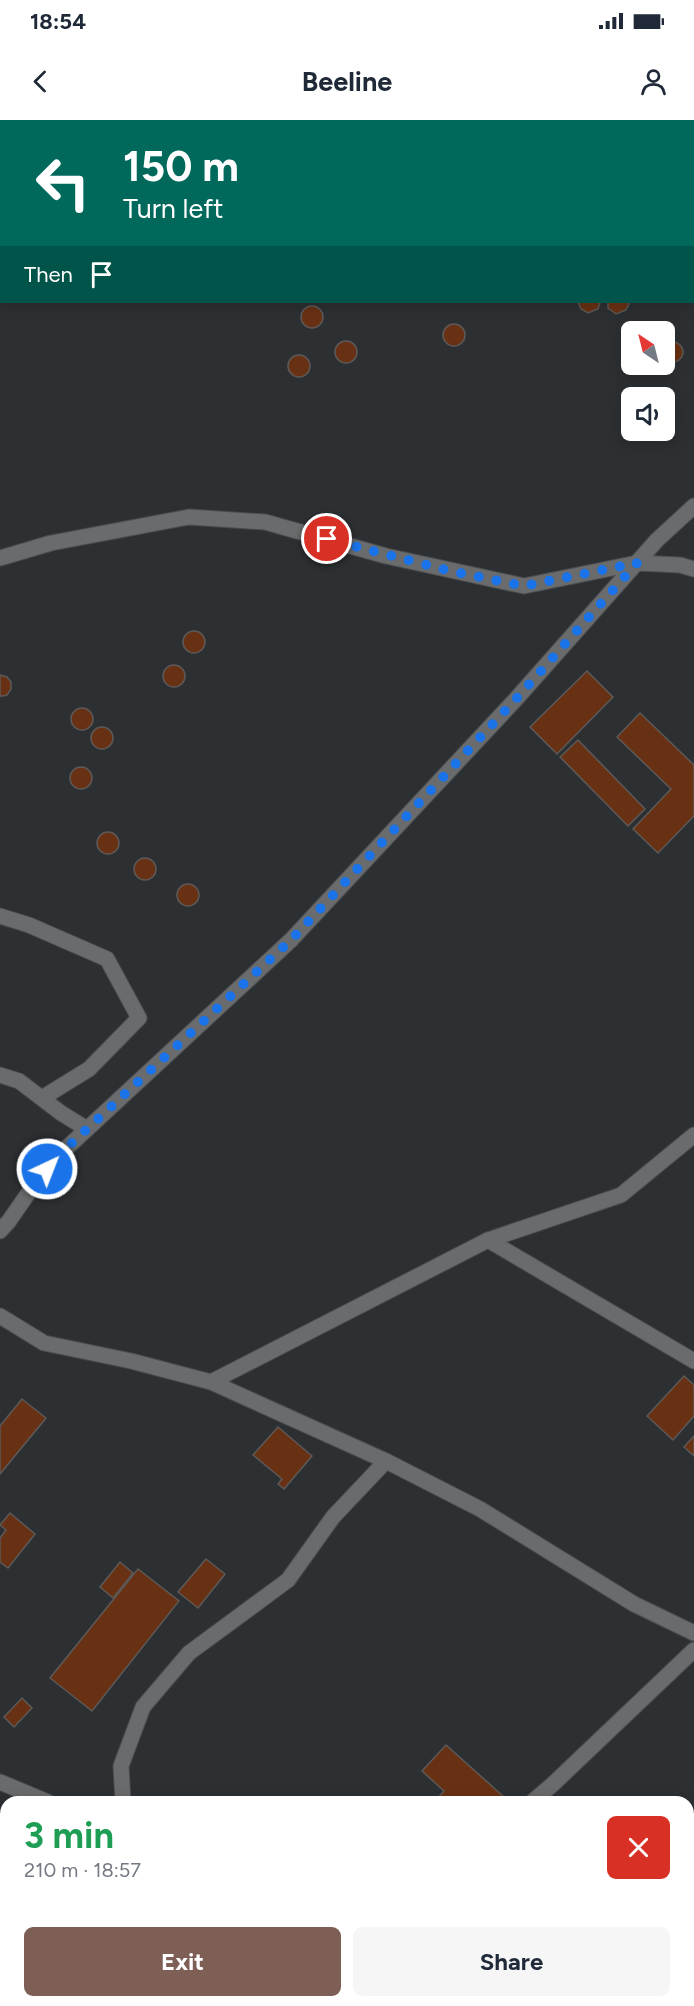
<!DOCTYPE html>
<html lang="en">
<head>
<meta charset="utf-8">
<style>
  :root { --surface:#fff; --page:#f6f6f7; --text:#1f2937; --muted:#747a83; --accent:#7d5f56 }
  body { margin:0; font-family:Figtree,sans-serif; background:var(--page); color:var(--text); height:100vh; display:flex; flex-direction:column; font-size:22px; white-space:nowrap }
  * { box-sizing:border-box; margin:0 }
  p { font-size:20px; color:var(--muted) }
  .icon { flex:none; width:33px; height:33px; fill:none; stroke:currentColor; stroke-width:2; stroke-linecap:round; stroke-linejoin:round }
  .map { position:relative; flex:1; overflow:hidden }
  .side { position:absolute; left:0px; top:1676px; width:694px; height:212px; display:flex; flex-direction:column; background:var(--surface); border-radius:18px 18px 0 0; box-shadow:0 3px 15px #0003 }
  .side>* { flex:none }
  .hud { position:absolute; left:0px; top:0px; width:694px; height:183px; box-shadow:0 3px 15px #0003; background:#00695c; color:#fff; overflow:hidden }
  .needle { width:39px; rotate:325deg }
  .buttons { position:absolute; left:621px; top:201px; display:grid; gap:12px }
  .buttons a { display:grid; place-items:center; width:54px; height:54px; border-radius:9px; background:var(--surface); box-shadow:0 3px 15px #0003; font-size:30px }
  .pin { position:absolute; display:grid; place-items:center; width:51px; height:51px; color:#fff; margin:-26px; border:3px solid #fff; border-radius:50%; box-shadow:0 2px 6px #0007 }
  .me { position:absolute; width:66px; margin:-33px; rotate:43deg; stroke-linejoin:round; filter:drop-shadow(0 0 4px #0008) }
  .turn { display:flex; align-items:center; gap:21px; height:126px; padding:0 24px; font-size:27px }
  .turn .icon { width:78px; height:78px; stroke-width:2.5 }
  .turn b { display:block; font-size:42px; line-height:51px }
  .then { display:flex; align-items:center; height:57px; padding:0 24px; background:#0003; gap:12px; font-size:22px }
  .round { display:grid; place-items:center; flex:none; width:63px; height:63px; border-radius:9px; background:var(--page) }
  .headline { display:flex; align-items:center; justify-content:space-between; height:102px; padding:0 24px }
  h1 { font-size:36px; font-weight:700; line-height:45px; color:#1e9e55 }
  .cta { display:flex; gap:12px; margin-top:auto; padding:12px 24px }
  .cta a { flex:1; height:69px; border-radius:9px; background:var(--accent); color:#fff; font-size:24px; font-weight:700; line-height:69px; text-align:center }
  .cta a+a { background:var(--page); color:var(--text) }
  .status { display:flex; justify-content:space-between; align-items:center; height:42px; padding:0 30px; background:var(--surface); direction:ltr }
  .status svg { height:16px; fill:currentColor }
  header { display:flex; justify-content:space-between; align-items:center; height:78px; padding:0 24px; background:var(--surface); font-size:27px; font-weight:700 }
  .map>svg:first-child { display:block }
  .building { fill:#693113; stroke:#5d5957; stroke-width:1.5 }
  .lines { fill:none; stroke-linecap:round; stroke-linejoin:round }
  .street-casing { stroke:#4a4d50; stroke-width:17 }
  .street { stroke:#696b6c; stroke-width:15 }
  .route { stroke:#1a73e8; stroke-width:10; stroke-dasharray:0 18 }
</style>
</head>
<body>
<div class="status"><b>18:54</b><svg viewBox="0 0 49 12"><path d="M0 12V9h3v3zM5 12V6h3v6zM10 12V3h3v9zM15 12V0h3v12zM26 1h20v11H26zM47 4h2v5h-2z"/></svg></div>
<header><svg class="icon" aria-label="back" viewBox="0 0 24 24"><path d="M15 5l-7 7 7 7"/></svg>Beeline<svg class="icon" aria-label="person" viewBox="0 0 24 24"><circle cx="12" cy="8" r="4"/><path d="M4 21q1-7 8-7t8 7"/></svg></header>
<div class="map">
<svg width="694" height="1886" viewBox="0 0 694 1886">
  <rect width="100%" height="100%" fill="#2d3033"/>
  <g class="building">
    <path d="M 578,182 L 600,182 L 598,189 L 588,193 L 581,189 Z"/>
    <path d="M 608,182 L 628,182 L 629,184 L 626,190 L 616,194 L 608,188 Z"/>
    <circle cx="312" cy="197" r="11"/>
    <circle cx="454" cy="215" r="11"/>
    <circle cx="346" cy="232" r="11"/>
    <circle cx="673" cy="232" r="10"/>
    <circle cx="299" cy="246" r="11"/>
    <circle cx="194" cy="522" r="11"/>
    <circle cx="174" cy="556" r="11"/>
    <path d="M 587,551 L 613,577 L 557,634 L 530,607 Z"/>
    <path d="M 0,555 L 7,557 L 11,562 L 11,569 L 7,575 L 3,576 L 0,576 Z"/>
    <circle cx="82" cy="599" r="11"/>
    <path d="M 640,593 L 694,645 L 694,696 L 658,733 L 633,709 L 671,669 L 617,617 Z"/>
    <circle cx="102" cy="618" r="11"/>
    <path d="M 578,620 L 645,689 L 628,706 L 560,637 Z"/>
    <circle cx="81" cy="658" r="11"/>
    <circle cx="108" cy="723" r="11"/>
    <circle cx="145" cy="749" r="11"/>
    <circle cx="188" cy="775" r="11"/>
    <path d="M 684,1256 L 694,1265 L 694,1296 L 673,1320 L 647,1296 Z"/>
    <path d="M 22,1279 L 46,1298 L 0,1354 L 0,1306 Z"/>
    <path d="M 278,1307 L 312,1336 L 284,1369 L 278,1364 L 282,1359 L 253,1335 Z"/>
    <path d="M 694,1316 L 694,1336 L 684,1327 Z"/>
    <path d="M 10,1393 L 35,1414 L 8,1448 L 0,1442 L 0,1418 L 6,1410 L 0,1405 Z"/>
    <path d="M 206,1439 L 225,1454 L 198,1488 L 178,1472 Z"/>
    <path d="M 120,1442 L 133,1453 L 113,1478 L 100,1467 Z"/>
    <path d="M 138,1449 L 179,1481 L 92,1591 L 50,1558 Z"/>
    <path d="M 22,1578 L 32,1588 L 14,1607 L 4,1597 Z"/>
    <path d="M 446,1625 L 503,1676 L 498,1682 L 435,1681 L 444,1671 L 422,1651 Z"/>
    <path d="M 2,1717 L 6,1720 L 6,1788 L 0,1783 L 0,1719 Z"/>
    <path d="M 694,1734 L 694,1758 L 688,1753 L 688,1739 Z"/>
    <path d="M 103,1881 L 195,1881 L 191,1886 L 109,1886 Z"/>
    <path d="M 302,1881 L 322,1881 L 324,1882 L 321,1886 L 298,1886 Z"/>
  </g>
  <g class="lines">
    <g class="street-casing">
      <g id="street">
        <path d="M 650,2 L 652,0"/>
        <path d="M 0,164 L 2,164"/>
        <path d="M 0,438 L 51,423 L 189,397 L 265,402 L 386,436 L 524,466 L 637,443 L 680,445 L 694,449"/>
        <path d="M 0,796 L 29,805 L 107,839 L 139,898 L 89,949 L 42,978"/>
        <path d="M 0,955 L 19,961 L 61,993 L 87,1009"/>
        <path d="M 0,1111 L 9,1101 L 36,1062 L 59,1035 L 291,820 L 516,579 L 657,420 L 694,386"/>
        <path d="M 488,1120 L 694,1241"/>
        <path d="M 0,1196 L 44,1223 L 131,1241 L 211,1262"/>
        <path d="M 386,1341 L 480,1389 L 634,1484 L 694,1513"/>
        <path d="M 0,1662 L 48,1682"/>
        <path d="M 123,1682 L 121,1646 L 143,1587 L 189,1533 L 288,1460 L 333,1397 L 386,1341 L 211,1262 L 488,1120 L 621,1075 L 694,1015"/>
        <path d="M 532,1682 L 552,1665 L 694,1530"/>
        <path d="M 423,1881 L 432,1886"/>
      </g>
    </g>
    <use href="#street" class="street"/>
  </g>
  <g class="lines">
    <path class="route" d="M 47,1049 L 59,1035 L 291,820 L 516,579 L 637,443 L 524,466 L 450,451 L 327,419"/>
  </g>
</svg>
<div class="buttons">
<a><svg class="needle" viewBox="-14 -14 28 28"><path d="M0-13l5 13h-10z" fill="#e53935"/><path d="M0 13l5-13h-10z" fill="#747a83"/></svg></a>
<a><svg class="icon" aria-label="sound" viewBox="0 0 24 24"><path d="M4 9h4l5-4v14l-5-4H4zM17 9q2 3 0 6"/></svg></a>
</div>
<div class="pin" style="left:327px;top:419px;background:#d93025"><svg class="icon" aria-label="arrive" viewBox="0 0 24 24"><path d="M6 21V4h12l-3 4 3 4H6"/></svg></div>
<svg class="me" style="left:47px;top:1049px" viewBox="-20 -20 40 40"><circle r="17" fill="#1a73e8" stroke="#fff" stroke-width="3"/><path d="M0-11L8 9 0 5-8 9z" fill="#fff"/></svg>
<div class="hud">
<div class="turn"><svg class="icon" aria-label="left" viewBox="0 0 24 24"><path d="M17 20v-9H6M10 6l-5 5 5 5"/></svg><div><b>150 m</b>Turn left</div></div>
<div class="then">Then<svg class="icon" aria-label="arrive" viewBox="0 0 24 24"><path d="M6 21V4h12l-3 4 3 4H6"/></svg></div>
</div>
<section class="side">
<div class="headline"><div><h1>3 min</h1><p>210 m · 18:57</p></div><a class="round" style="background:#d93025;color:#fff"><svg class="icon" aria-label="close" viewBox="0 0 24 24"><path d="M6 6l12 12M18 6L6 18"/></svg></a></div>
<div class="cta"><a>Exit</a><a>Share</a></div>
</section>
</div>
</body>
</html>
